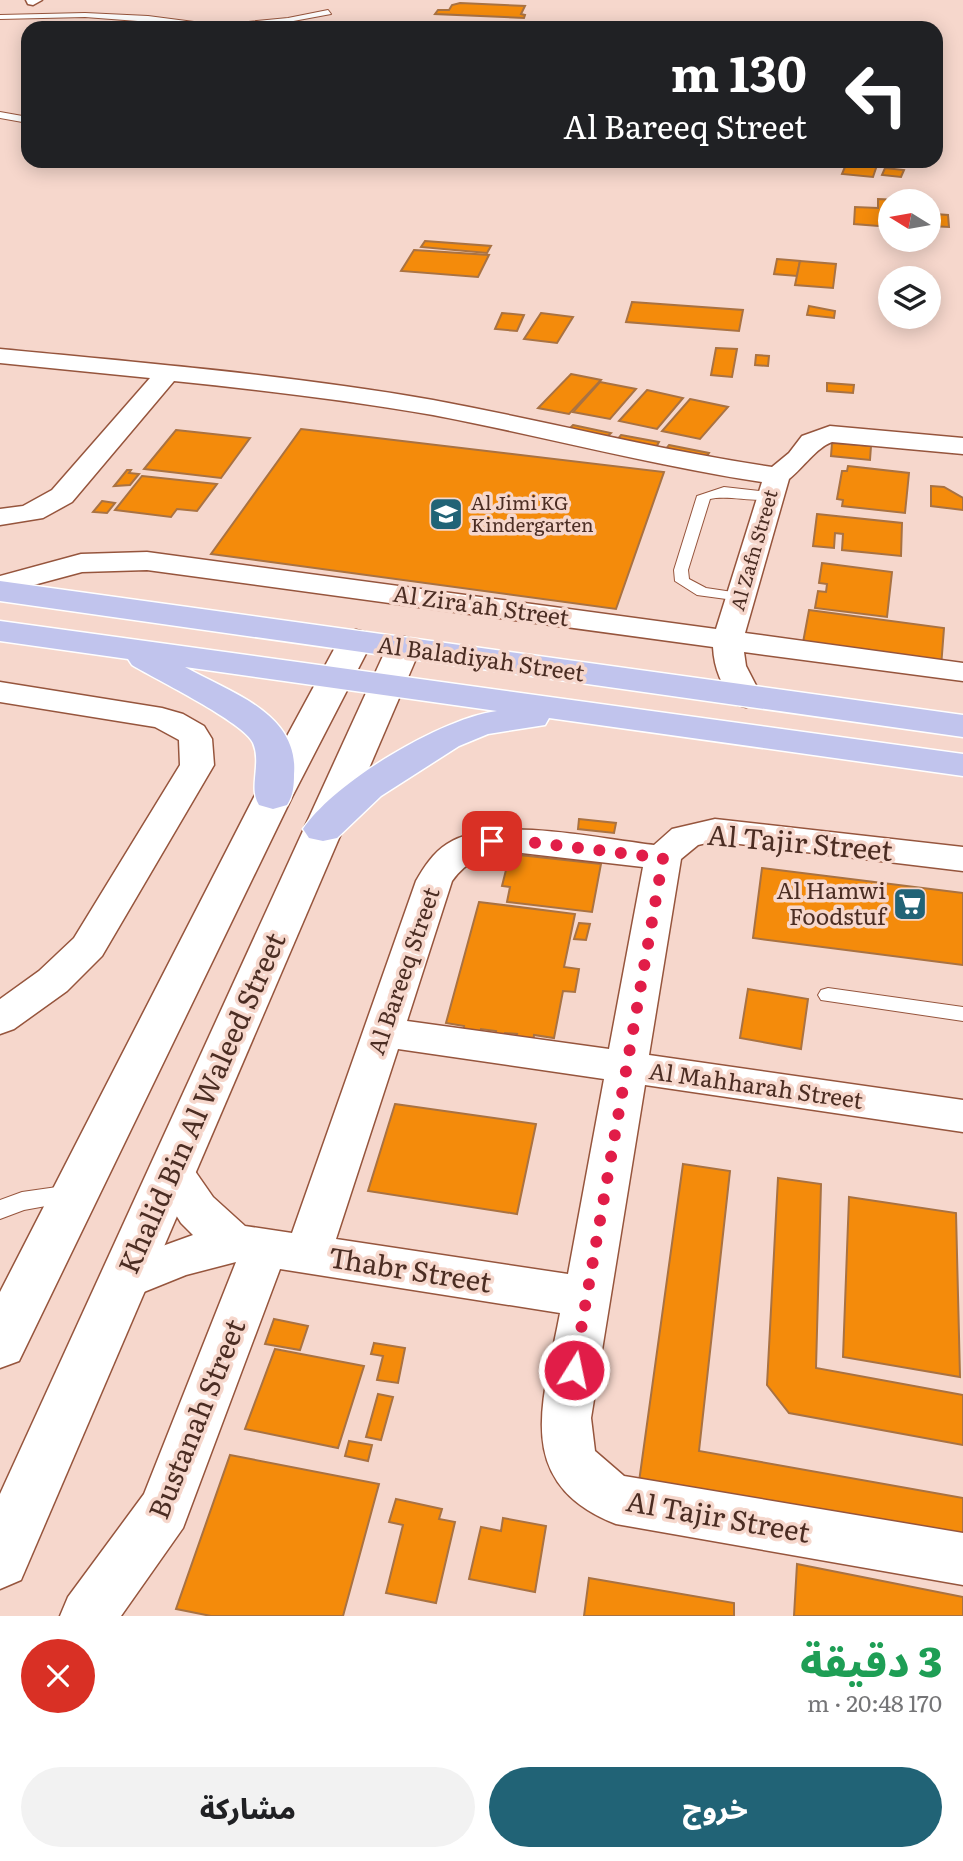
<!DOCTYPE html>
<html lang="ar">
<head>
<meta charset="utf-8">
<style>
  :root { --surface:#fff; --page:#f2f2f2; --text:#202124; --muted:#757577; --accent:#216376 }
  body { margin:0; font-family:Literata,"Noto Sans Arabic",serif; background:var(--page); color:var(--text); direction:rtl; height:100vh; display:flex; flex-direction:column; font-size:26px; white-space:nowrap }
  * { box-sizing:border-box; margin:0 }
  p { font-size:23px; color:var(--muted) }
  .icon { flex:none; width:38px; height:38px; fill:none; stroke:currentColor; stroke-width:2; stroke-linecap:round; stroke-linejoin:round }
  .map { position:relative; height:1616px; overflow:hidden; direction:ltr }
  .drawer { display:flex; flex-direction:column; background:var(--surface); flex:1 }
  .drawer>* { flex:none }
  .top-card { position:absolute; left:21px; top:21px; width:922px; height:147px; border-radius:21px; box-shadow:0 4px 18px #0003; direction:rtl; background:#202124; color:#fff; overflow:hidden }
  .needle { width:46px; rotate:281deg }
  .tools { position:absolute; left:878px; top:189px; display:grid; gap:14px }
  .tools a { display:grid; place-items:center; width:63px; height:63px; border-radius:50%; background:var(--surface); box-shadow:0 4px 18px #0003; font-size:35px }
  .pin { position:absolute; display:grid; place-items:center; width:60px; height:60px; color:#fff; margin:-30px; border-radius:14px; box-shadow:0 4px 10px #0006 }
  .me { position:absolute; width:77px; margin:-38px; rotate:10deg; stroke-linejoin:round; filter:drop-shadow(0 0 5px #0008) }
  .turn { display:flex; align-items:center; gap:24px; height:147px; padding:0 21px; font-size:32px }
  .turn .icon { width:91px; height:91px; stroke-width:2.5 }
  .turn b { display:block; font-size:49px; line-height:60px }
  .round { display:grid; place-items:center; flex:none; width:74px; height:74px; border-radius:37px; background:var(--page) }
  .head { display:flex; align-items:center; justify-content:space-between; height:119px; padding:0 21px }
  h1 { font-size:42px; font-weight:800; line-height:52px; color:#1e9e55 }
  .action { display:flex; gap:14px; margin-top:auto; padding:14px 21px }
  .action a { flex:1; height:80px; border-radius:42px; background:var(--accent); color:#fff; font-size:28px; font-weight:800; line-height:80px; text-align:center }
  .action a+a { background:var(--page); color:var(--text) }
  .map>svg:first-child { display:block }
  .building { fill:#f48b0b; stroke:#a97242; stroke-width:2 }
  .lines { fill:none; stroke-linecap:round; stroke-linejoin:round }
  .lane-casing { stroke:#96553d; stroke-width:2 }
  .street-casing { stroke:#96553d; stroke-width:3 }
  .secondary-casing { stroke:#96553d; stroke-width:3 }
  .primary-casing { stroke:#fff; stroke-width:3 }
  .lane { fill:#fff; fill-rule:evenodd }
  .street { fill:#fff; fill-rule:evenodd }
  .secondary { fill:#fff; fill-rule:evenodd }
  .primary { fill:#c1c4ed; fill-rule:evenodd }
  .route { stroke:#e11d48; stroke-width:12; stroke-dasharray:0 21.6 }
  .labels { text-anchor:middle; stroke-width:7; stroke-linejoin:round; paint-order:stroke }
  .far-poi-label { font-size:19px; fill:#4b2d23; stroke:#f6d7cc; text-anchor:start }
  .far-street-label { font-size:19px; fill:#4b2d23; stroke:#f6d7cc }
  .street-label { font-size:23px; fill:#4b2d23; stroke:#f6d7cc }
  .poi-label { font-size:23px; fill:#4b2d23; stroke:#f6d7cc; text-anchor:end }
  .near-street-label { font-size:28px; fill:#4b2d23; stroke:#f6d7cc }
</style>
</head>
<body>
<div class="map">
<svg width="963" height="1616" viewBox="0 0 963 1616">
  <rect width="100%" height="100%" fill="#f6d7cc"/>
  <g class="building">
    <path d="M 460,3 L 525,6 L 521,14 L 525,15 L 524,18 L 435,14 L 438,10 L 449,10 L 452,5 Z"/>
    <path d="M 847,162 L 877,165 L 873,177 L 842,174 Z"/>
    <path d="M 885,168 L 904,170 L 901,177 L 882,175 Z"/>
    <path d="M 878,199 L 901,200 L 891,201 L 891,227 L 854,224 L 855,207 L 878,208 Z"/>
    <path d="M 929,205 L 932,205 L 935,214 L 948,215 L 949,227 L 929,226 L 930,235 L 929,235 Z"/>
    <path d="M 425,241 L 491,246 L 487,253 L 421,247 Z"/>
    <path d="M 414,250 L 489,255 L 478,277 L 401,271 Z"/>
    <path d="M 777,259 L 800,261 L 797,276 L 774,274 Z"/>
    <path d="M 800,261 L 836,264 L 833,288 L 795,285 Z"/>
    <path d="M 632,302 L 743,310 L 739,331 L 626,322 Z"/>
    <path d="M 809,306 L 835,311 L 834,318 L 807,315 Z"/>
    <path d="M 502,313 L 524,315 L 517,331 L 495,329 Z"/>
    <path d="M 541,313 L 573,317 L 557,343 L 524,339 Z"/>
    <path d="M 716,348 L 737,349 L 732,377 L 711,375 Z"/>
    <path d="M 756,355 L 769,356 L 768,366 L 755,365 Z"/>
    <path d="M 571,374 L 601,380 L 569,414 L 538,408 Z"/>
    <path d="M 600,382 L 636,389 L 610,419 L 573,412 Z"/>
    <path d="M 827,383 L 854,385 L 853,393 L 827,391 Z"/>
    <path d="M 647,390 L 683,398 L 657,429 L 619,421 Z"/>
    <path d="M 690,399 L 728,407 L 700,439 L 662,431 Z"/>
    <path d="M 573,425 L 611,433 L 606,438 L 568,430 Z"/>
    <path d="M 301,429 L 664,472 L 616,609 L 211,554 Z"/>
    <path d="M 176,430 L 250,438 L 221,478 L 144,469 Z"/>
    <path d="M 621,435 L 659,442 L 655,449 L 616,441 Z"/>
    <path d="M 832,443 L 871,446 L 870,460 L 831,456 Z"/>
    <path d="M 669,445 L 709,453 L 705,459 L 665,450 Z"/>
    <path d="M 848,466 L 909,473 L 905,513 L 842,506 L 843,500 L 837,499 L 842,471 L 847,471 Z"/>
    <path d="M 127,470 L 131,470 L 129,473 L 139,474 L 130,485 L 114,486 Z"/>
    <path d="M 142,476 L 217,484 L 197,511 L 177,509 L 171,517 L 115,510 Z"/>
    <path d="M 931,486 L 944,487 L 963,498 L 963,510 L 931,506 Z"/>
    <path d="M 102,501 L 115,503 L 107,513 L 93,512 Z"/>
    <path d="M 817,514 L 902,523 L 901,556 L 842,550 L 843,534 L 835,533 L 834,548 L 813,546 Z"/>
    <path d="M 822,563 L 892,572 L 887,617 L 815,608 L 818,591 L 826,592 L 827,584 L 819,583 Z"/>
    <path d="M 809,610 L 944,628 L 941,667 L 802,648 Z"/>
    <path d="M 579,819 L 616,823 L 614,833 L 578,829 Z"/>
    <path d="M 510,854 L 601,864 L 592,912 L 507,902 L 510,887 L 502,886 Z"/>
    <path d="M 762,868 L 963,893 L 963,965 L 753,938 Z"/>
    <path d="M 479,902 L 575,914 L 564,967 L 579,969 L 575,992 L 563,991 L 554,1038 L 534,1035 L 533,1043 L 515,1041 L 517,1034 L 505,1033 L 503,1040 L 494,1039 L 496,1031 L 481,1029 L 480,1034 L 463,1032 L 464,1026 L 446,1023 Z"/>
    <path d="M 579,923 L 590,924 L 586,940 L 574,939 Z"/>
    <path d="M 748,989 L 808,999 L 801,1049 L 740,1038 Z"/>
    <path d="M 395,1104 L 536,1124 L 517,1214 L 368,1191 Z"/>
    <path d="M 683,1164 L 730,1171 L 699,1451 L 963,1498 L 963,1549 L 638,1489 Z"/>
    <path d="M 778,1178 L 821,1184 L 816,1368 L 963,1395 L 963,1445 L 789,1413 L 767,1385 Z"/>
    <path d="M 849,1197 L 956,1213 L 960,1377 L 843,1357 Z"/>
    <path d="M 274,1319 L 308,1326 L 300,1350 L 265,1344 Z"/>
    <path d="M 374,1343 L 405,1348 L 398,1383 L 377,1380 L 383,1356 L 371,1354 Z"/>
    <path d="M 275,1349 L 364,1366 L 338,1448 L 245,1429 Z"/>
    <path d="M 378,1394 L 393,1397 L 381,1440 L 366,1437 Z"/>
    <path d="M 349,1441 L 372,1445 L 368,1461 L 345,1456 Z"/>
    <path d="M 230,1455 L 379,1484 L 343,1616 L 211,1616 L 176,1609 Z"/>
    <path d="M 396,1499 L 442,1509 L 439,1519 L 455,1522 L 436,1603 L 386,1593 L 403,1525 L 389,1522 Z"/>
    <path d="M 503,1518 L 546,1526 L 535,1592 L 469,1579 L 481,1527 L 501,1531 Z"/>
    <path d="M 797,1564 L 963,1597 L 963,1616 L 794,1616 Z"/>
    <path d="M 589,1578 L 734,1603 L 734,1616 L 584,1616 Z"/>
  </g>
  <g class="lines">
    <g class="lane-casing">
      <g id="lane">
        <path d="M 328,10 L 331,14 L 288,22 L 230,28 L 85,17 L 0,19 L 0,15 L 85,13 L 148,16 L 217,25 L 288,18 Z"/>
        <path d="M 0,112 L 28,117 L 28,123 L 0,118 Z"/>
        <path d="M 230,161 L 241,161 L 236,164 Z"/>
        <path d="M 724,487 L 769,492 L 776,496 C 765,505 728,494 710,499 L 688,570 L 689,579 L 706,588 L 746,594 L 748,597 L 746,600 L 741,601 L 697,595 L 675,581 L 674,570 L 697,496 Z"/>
        <path d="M 828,988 L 963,1007 L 963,1021 L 821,1000 L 818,995 L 821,990 Z"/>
        <path d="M 71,1185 L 79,1188 L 82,1194 L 79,1200 L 24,1210 L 0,1219 L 0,1200 L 22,1192 Z"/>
      </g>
    </g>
    <g class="street-casing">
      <g id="street">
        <path d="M 26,0 L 42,0 L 33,5 L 28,4 Z"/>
        <path d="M 0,349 C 144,363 290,375 433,400 C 546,421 658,450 772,467 L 789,453 L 802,436 L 830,426 L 963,438 L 963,454 L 832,442 C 816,448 804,467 789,479 L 745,633 L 963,663 L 963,681 L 744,652 L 746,666 L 762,697 L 757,704 L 746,707 L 735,704 C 722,686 714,669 713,647 L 147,570 L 82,572 L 0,594 L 0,576 L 81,554 L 147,552 L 716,629 L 762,482 C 651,465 543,436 433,415 C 347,400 261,390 174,381 L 72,502 L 43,518 L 0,525 L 0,509 L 23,506 L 52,490 L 150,378 L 0,363 Z"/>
        <path d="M 0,682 L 162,708 L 183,714 L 204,726 L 212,739 L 214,765 L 102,956 L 67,991 L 14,1029 L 0,1034 L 0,999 L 39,971 L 74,938 L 180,765 L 179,740 L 155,727 L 0,702 Z"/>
        <path d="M 715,819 L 963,847 L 963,871 L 715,841 L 698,845 L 681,859 L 649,1055 L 963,1100 L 963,1132 L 645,1085 L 591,1418 L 595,1451 L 624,1476 L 963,1533 L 963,1585 L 616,1524 C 510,1482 544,1400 560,1313 L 280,1269 L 183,1528 L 121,1616 L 60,1616 L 68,1597 L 144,1494 L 236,1262 L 186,1275 L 124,1300 L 107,1294 L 101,1280 L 107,1266 L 193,1235 L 181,1223 L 150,1173 L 156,1161 L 172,1155 L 188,1161 L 213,1197 L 245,1226 L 292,1233 L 416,881 C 424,867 433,853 447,844 C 493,814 599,839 654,845 L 672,829 ZM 513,852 L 643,867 L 609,1049 L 407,1021 L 452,881 C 468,859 486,853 513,852 ZM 398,1049 L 604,1079 L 568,1274 L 336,1239 Z"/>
      </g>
    </g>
    <g class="secondary-casing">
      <g id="secondary">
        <path d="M 356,630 L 368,633 L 373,640 L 292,797 L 19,1361 L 0,1368 L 0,1292 L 254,797 L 339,640 L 344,633 Z"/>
        <path d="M 404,637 L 416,640 L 421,647 L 21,1580 L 0,1589 L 0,1494 L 387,647 L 392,640 Z"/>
      </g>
    </g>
    <g class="primary-casing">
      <g id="primary">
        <path d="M 0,581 L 963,715 L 963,737 L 0,601 Z"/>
        <path d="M 0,621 L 963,754 L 963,776 L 549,718 L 545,725 L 488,734 L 459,746 L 381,796 L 337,838 L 323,841 L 309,838 L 303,829 C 334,782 442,718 497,711 L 185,667 C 229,692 299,713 294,774 C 294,786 293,796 287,805 L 273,809 L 259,805 C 248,788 262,764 253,743 C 245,723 155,679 132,665 L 128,659 L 0,641 Z"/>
      </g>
    </g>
    <use href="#lane" class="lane"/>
    <use href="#street" class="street"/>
    <use href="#secondary" class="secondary"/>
    <use href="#primary" class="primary"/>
  </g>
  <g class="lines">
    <path class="route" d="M 492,841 L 513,840 L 663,858 L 574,1370"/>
  </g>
  <defs>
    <g id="school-square" transform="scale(1.75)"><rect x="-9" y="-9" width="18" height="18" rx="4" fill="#216376" stroke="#f6d7cc"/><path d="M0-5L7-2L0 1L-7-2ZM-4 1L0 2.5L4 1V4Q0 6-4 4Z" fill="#fff"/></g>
    <g id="supermarket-square" transform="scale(1.75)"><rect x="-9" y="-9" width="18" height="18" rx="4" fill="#216376" stroke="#f6d7cc"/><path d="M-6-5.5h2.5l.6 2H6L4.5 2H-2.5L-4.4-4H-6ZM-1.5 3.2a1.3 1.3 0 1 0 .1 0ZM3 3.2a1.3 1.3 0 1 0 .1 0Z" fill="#fff"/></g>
  </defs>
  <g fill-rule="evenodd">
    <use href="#school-square" x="446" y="514"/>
    <use href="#supermarket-square" x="910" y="904"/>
  </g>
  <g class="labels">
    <g class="far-poi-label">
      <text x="471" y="510">Al Jimi KG<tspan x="471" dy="22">Kindergarten</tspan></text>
    </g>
    <g class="far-street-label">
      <text transform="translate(754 550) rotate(-74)" y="7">Al Zafn Street</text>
    </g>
    <g class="street-label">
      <text transform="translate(481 606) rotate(8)" y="8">Al Zira'ah Street</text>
      <text transform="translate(481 659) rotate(8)" y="8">Al Baladiyah Street</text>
      <text transform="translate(404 971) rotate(-71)" y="8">Al Bareeq Street</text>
      <text transform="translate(756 1086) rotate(8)" y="8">Al Mahharah Street</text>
    </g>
    <g class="poi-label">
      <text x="886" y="899">Al Hamwi<tspan x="886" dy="26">Foodstuf</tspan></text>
    </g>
    <g class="near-street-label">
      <text transform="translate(800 843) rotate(5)" y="10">Al Tajir Street</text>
      <text transform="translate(202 1103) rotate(-66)" y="10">Khalid Bin Al Waleed Street</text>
      <text transform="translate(410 1270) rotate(9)" y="10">Thabr Street</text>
      <text transform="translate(197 1419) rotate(-68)" y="10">Bustanah Street</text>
      <text transform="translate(718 1517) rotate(10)" y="10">Al Tajir Street</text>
    </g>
  </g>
</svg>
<div class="tools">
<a><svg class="needle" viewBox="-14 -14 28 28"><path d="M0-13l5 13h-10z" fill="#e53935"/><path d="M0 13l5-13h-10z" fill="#757577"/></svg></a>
<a><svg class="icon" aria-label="layers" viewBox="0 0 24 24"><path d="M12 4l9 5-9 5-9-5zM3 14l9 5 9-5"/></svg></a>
</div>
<div class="pin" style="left:492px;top:841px;background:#d93025"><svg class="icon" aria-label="arrive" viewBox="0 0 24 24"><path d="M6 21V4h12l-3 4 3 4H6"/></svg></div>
<svg class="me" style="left:574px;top:1370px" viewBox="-20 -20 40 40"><circle r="17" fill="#e11d48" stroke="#fff" stroke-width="3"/><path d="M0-11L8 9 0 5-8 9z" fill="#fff"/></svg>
<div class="top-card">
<div class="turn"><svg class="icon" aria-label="left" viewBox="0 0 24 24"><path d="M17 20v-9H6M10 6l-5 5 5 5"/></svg><div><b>130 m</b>Al Bareeq Street</div></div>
</div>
</div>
<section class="drawer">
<div class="head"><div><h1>3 دقيقة</h1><p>170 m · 20:48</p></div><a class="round" style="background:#d93025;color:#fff"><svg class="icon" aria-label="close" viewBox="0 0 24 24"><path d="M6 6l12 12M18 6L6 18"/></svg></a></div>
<div class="action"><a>خروج</a><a>مشاركة</a></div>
</section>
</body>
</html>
